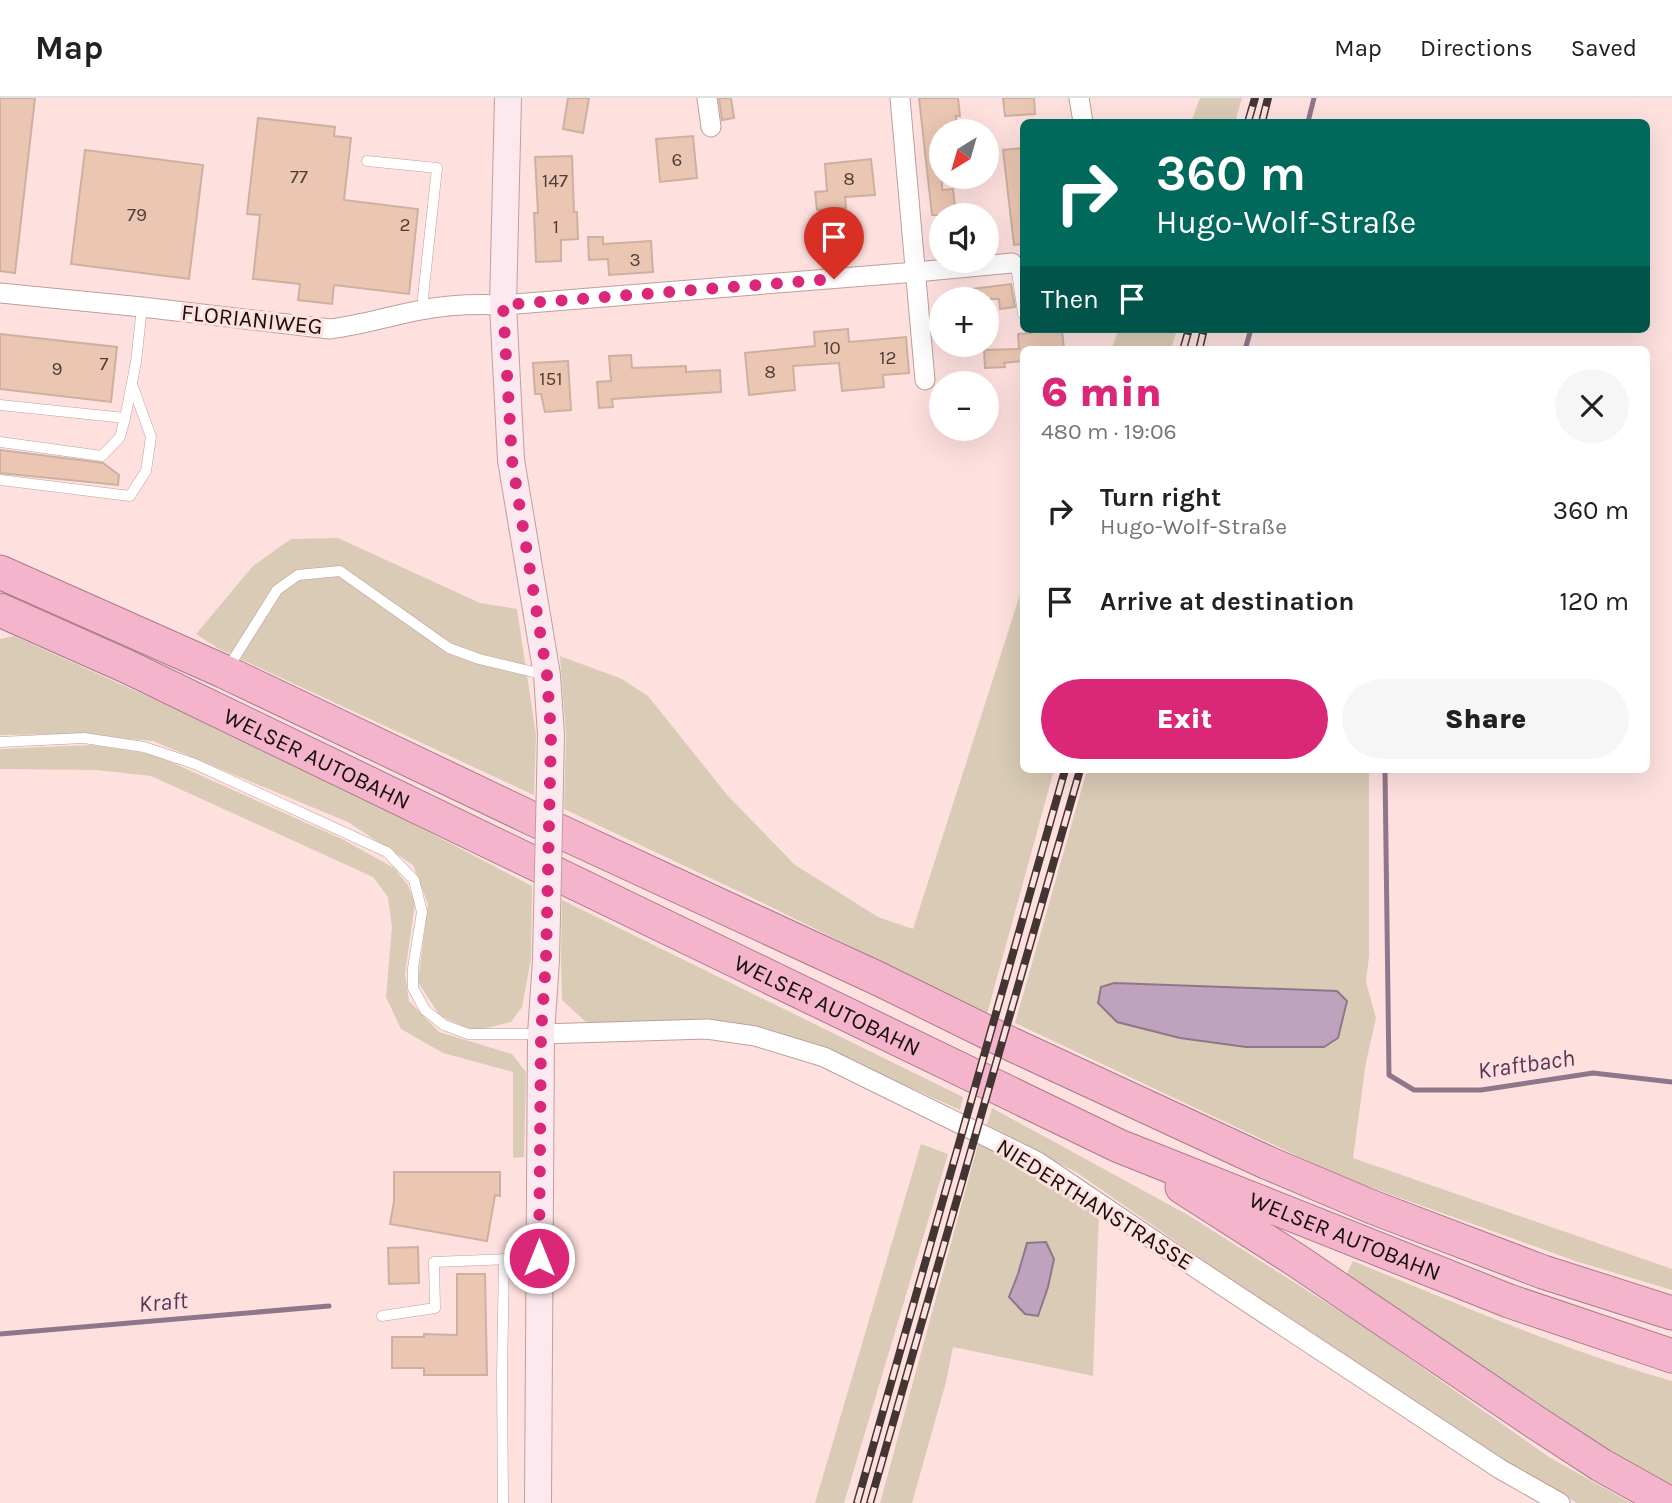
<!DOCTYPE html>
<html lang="en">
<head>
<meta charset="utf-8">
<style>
  :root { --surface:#fff; --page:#f6f6f6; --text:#202124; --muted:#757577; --line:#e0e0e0; --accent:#db2777 }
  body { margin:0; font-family:Karla,sans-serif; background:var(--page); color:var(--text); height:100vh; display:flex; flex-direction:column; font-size:26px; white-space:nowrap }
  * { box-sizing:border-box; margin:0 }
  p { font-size:23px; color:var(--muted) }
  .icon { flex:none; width:38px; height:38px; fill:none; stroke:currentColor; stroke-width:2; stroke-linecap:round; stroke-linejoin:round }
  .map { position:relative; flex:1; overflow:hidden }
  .details { position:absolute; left:1020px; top:248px; width:630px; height:427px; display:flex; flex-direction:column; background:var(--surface); border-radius:10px; box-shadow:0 7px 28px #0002 }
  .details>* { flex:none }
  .guide { position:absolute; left:1020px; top:21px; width:630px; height:214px; border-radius:10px; box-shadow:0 7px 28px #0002; background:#00695c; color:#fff; overflow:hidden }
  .needle { width:46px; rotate:217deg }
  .tools { position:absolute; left:929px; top:21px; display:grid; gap:14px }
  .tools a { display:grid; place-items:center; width:70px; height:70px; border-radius:50%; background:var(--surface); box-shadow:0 7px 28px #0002; font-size:35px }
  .pin { position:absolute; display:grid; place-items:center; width:60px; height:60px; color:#fff; margin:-72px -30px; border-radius:50% 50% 50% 0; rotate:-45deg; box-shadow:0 0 7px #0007 }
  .pin .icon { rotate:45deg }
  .me { position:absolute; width:77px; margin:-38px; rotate:0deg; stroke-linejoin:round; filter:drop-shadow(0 0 5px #0008) }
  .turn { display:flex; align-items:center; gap:24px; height:147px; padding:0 21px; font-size:32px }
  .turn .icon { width:91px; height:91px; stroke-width:2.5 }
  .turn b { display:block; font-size:49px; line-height:60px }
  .then { display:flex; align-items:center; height:66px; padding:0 21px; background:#0003; gap:14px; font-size:26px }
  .round { display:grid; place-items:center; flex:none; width:74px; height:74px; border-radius:37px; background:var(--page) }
  .summary { display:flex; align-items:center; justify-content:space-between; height:119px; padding:0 21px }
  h1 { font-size:42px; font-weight:800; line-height:52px; color:var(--accent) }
  .action { display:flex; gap:14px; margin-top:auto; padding:14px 21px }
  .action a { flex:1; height:80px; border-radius:42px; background:var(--accent); color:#fff; font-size:28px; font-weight:800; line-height:80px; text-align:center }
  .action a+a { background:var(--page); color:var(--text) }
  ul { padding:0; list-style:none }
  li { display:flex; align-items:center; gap:21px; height:91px; padding:0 21px }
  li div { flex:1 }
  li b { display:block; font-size:26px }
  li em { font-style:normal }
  header { display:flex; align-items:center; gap:42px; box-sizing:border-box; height:98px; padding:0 35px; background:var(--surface); border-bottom:2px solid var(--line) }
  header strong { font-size:33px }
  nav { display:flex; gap:38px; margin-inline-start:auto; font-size:24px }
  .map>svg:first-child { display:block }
  .green { fill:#d9cbb6 }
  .water { fill:#bfa3be; stroke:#8e7789; stroke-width:2 }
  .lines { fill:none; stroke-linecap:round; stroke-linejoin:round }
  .stream { stroke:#8e7789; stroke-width:5 }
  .building { fill:#ebc6b2; stroke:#cdb0a1; stroke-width:2 }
  .lane-casing { stroke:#bf9e9b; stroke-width:11 }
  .street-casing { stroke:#bf9e9b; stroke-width:21 }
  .secondary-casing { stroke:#bf9e9b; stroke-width:28 }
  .highway-casing { stroke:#a87b8a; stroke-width:35 }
  .lane { stroke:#fff; stroke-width:10 }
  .street { stroke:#fff; stroke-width:19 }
  .secondary { stroke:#fce9f0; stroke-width:26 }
  .highway { stroke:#f4b5cc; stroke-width:33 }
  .rail-casing { stroke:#433533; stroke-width:8 }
  .rail { stroke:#fee1df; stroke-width:5; stroke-dasharray:16; stroke-linecap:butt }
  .secondary-bridge-casing { stroke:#bf9e9b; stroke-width:28; stroke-linecap:butt }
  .secondary-bridge { stroke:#fce9f0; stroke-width:26 }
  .route { stroke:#db2777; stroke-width:12; stroke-dasharray:0 21.6 }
  .labels { text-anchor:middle; stroke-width:6; stroke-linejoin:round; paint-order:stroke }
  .number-label { font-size:19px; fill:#4e3d37 }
  .street-label { font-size:23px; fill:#1a0f0e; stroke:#fee1df }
  .water-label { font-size:24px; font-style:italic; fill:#5c355b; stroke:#fee1df }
</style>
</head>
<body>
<header>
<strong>Map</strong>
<nav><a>Map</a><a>Directions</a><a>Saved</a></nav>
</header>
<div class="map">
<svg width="1672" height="1405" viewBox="0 0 1672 1405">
  <rect width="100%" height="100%" fill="#fee1df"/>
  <g class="green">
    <path d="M 1200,0 L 1242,0 L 1235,24 L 1191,24 Z"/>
    <path d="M 1119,231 L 1177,231 L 1171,252 L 1111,252 Z"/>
    <path d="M 338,440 L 480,505 L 517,511 L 536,637 L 534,697 L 219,551 L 196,536 L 253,468 L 291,441 Z"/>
    <path d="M 1024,484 L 1024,672 L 1054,672 L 987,916 L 761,804 L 564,711 L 566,638 L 560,558 L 622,581 L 648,598 L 728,698 L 795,767 L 878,819 L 913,831 Z"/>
    <path d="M 14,538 L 302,668 L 532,788 L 531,861 L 522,909 L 511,924 L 474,933 L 440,918 L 418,884 L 428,806 L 413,767 L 348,724 L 153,643 L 72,636 L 0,637 L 0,541 Z"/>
    <path d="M 91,647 L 153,656 L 342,741 L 394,770 L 408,787 L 415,805 L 405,876 L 409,903 L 439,934 L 512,956 L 526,974 L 524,1059 L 513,1060 L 513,974 L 443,955 L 401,931 L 386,899 L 392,829 L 388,799 L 373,779 L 151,678 L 97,672 L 0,671 L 0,651 Z"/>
    <path d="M 1087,672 L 1369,672 L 1369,858 L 1366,884 L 1376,920 L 1366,964 L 1353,1060 L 1672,1171 L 1672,1192 L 1575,1163 L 1342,1079 L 1015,925 Z"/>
    <path d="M 562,802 L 963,999 L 960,1012 L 813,946 L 731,925 L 586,924 L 562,902 L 561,862 Z"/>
    <path d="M 992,1010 L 1188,1117 L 1363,1228 L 1549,1359 L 1631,1405 L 1577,1405 L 1519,1372 L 1335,1254 L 1076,1074 L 986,1029 Z"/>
    <path d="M 980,1039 L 1099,1114 L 1093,1278 L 953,1249 L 946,1284 L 912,1405 L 880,1405 Z"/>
    <path d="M 921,1046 L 948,1056 L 844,1405 L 815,1405 Z"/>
    <path d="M 1353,1163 C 1458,1206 1563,1252 1672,1283 L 1672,1391 L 1552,1321 L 1346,1177 Z"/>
  </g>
  <g class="water">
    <path d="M 1114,885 L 1337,893 L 1347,903 L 1338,940 L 1324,949 L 1246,949 L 1180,940 L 1117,924 L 1098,905 L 1101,889 Z"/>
    <path d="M 1046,1144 L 1054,1161 L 1048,1189 L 1038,1218 L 1025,1216 L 1009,1199 L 1018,1176 L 1027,1145 Z"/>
  </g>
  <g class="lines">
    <g class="stream">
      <path d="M 1308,24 L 1314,0"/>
      <path d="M 1245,252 L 1251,231"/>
      <path d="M 1385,672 L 1389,977 L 1414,992 L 1481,992 L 1593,975 L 1672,984"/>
      <path d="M 0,1236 L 329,1208"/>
    </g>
  </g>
  <g class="building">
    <path d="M 0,0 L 35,0 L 15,175 L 0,173 Z"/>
    <path d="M 568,0 L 589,0 L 583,35 L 563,31 Z"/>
    <path d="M 719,0 L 731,0 L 734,20 L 722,22 Z"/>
    <path d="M 919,0 L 958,0 L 960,18 L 956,18 L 957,33 L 942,33 L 942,92 L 953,91 L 956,117 L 932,117 Z"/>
    <path d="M 1003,0 L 1034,0 L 1035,16 L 1005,18 Z"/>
    <path d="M 258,20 L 335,29 L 334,38 L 351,40 L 344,102 L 418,111 L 409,196 L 334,187 L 332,206 L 298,202 L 300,186 L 253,181 L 260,117 L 247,116 Z"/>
    <path d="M 693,38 L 697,80 L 660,84 L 656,41 Z"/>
    <path d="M 1024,50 L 1024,146 L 1014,147 L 1003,52 Z"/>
    <path d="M 85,52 L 203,67 L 189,181 L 71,166 Z"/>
    <path d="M 572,58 L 574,114 L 577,114 L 578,141 L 561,142 L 561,163 L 536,164 L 534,115 L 538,115 L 535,59 Z"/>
    <path d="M 871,61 L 875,97 L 845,99 L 846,110 L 817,112 L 815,94 L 827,93 L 825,66 Z"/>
    <path d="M 588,139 L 603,139 L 603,146 L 651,143 L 653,174 L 609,177 L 608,161 L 589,162 Z"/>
    <path d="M 1011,186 L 1015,209 L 1000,211 L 999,201 L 964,201 L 963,192 Z"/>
    <path d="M 848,231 L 849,244 L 906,239 L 909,275 L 883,277 L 884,289 L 842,293 L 839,265 L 793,268 L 795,292 L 749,297 L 745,255 L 815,248 L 814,234 Z"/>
    <path d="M 1031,231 L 1062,231 L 1064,252 L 1024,252 L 1024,263 L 1004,265 L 1005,269 L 985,270 L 984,252 L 1019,251 L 1018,236 L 1031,235 Z"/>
    <path d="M 0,236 L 117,249 L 111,304 L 0,291 Z"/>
    <path d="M 631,257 L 632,270 L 686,268 L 686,274 L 720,272 L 721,294 L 612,301 L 613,309 L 599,310 L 597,284 L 611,283 L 609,258 Z"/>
    <path d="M 568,263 L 571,312 L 545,314 L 541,296 L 535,296 L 533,265 Z"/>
    <path d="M 0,352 L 103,365 L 119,377 L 118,387 L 0,375 Z"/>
    <path d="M 394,1074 L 500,1074 L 500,1098 L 495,1097 L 487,1143 L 390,1126 L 394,1103 Z"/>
    <path d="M 418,1149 L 419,1185 L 389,1186 L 388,1150 Z"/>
    <path d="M 457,1176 L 485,1176 L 487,1277 L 424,1277 L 424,1270 L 392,1270 L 392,1239 L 424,1239 L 424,1236 L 457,1237 Z"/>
  </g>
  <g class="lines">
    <g class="lane-casing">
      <g id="lane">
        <path d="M 367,63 L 437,70 L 423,199 L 424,211"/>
        <path d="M 1012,165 L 1017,174 L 1023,216"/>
        <path d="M 0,307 L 125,320"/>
        <path d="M 0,344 L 102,358 L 120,339 L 125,320 L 136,264 L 142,209"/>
        <path d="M 0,382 L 130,398 L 146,373 L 151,339 L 132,286"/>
        <path d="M 228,570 L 277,492 L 298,477 L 340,473 L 449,550 L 479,561 L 546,577"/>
        <path d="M 0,644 L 84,640 L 144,649 L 195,666 L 387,754 L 414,782 L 422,814 L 413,870 L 413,890 L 425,912 L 444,927 L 468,936 L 540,936"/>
        <path d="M 382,1218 L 435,1210 L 434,1164 L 539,1160"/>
        <path d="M 503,1405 L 502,1277 L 504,1161"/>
      </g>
    </g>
    <g class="street-casing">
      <g id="street">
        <path d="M 707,0 L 711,29"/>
        <path d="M 900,0 L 925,282"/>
        <path d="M 1079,0 L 1083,24"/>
        <path d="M 0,195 L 142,209 L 330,231 C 361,227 390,218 421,212 C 446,207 477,206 503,207 L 916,174 L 1012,165"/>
        <path d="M 541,936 L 707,931 L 755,938 L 824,959 L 1038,1064 L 1155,1143 L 1500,1371 L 1560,1405"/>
      </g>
    </g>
    <g class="secondary-casing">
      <g id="secondary">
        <path d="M 508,0 L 503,207 L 511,362 L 547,577 L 551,637"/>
        <path d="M 538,1405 L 541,936 L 546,862"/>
      </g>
    </g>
    <g class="highway-casing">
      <g id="highway">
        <path d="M 0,474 L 225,574 L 533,721 L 879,881 L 1013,947 L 1268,1065 L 1372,1109 L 1543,1174 L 1672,1215"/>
        <path id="s1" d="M 0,512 L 128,569 L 1119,1048 L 1509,1203 L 1672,1258"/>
        <path d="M 1182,1089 L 1296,1162 L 1535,1324 L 1601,1367 L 1669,1405"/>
      </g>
    </g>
    <use href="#lane" class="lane"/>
    <use href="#street" class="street"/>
    <use href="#secondary" class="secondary"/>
    <use href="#highway" class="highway"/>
    <g class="rail-casing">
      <g id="rail">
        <path d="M 1248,24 L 1255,0"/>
        <path d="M 1262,24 L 1268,0"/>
        <path d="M 1183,252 L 1189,231"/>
        <path d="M 1199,252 L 1204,231"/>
        <path d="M 857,1405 L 1065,672"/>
        <path d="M 870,1405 L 1080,672"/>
      </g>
    </g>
    <use href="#rail" class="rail"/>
    <g class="secondary-bridge-casing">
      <path id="secondary-bridge" d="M 546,862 L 551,637"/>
    </g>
    <use href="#secondary-bridge" class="secondary-bridge"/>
  </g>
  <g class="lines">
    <path class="route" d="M 539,1160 L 541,936 L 546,862 L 551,637 L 547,577 L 512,362 L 503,207 L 834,181"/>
  </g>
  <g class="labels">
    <g class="number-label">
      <text x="677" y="68">6</text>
      <text x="299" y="85">77</text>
      <text x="849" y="87">8</text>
      <text x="555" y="89">147</text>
      <text x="137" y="123">79</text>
      <text x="405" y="133">2</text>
      <text x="556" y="135">1</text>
      <text x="635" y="168">3</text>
      <text x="832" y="256">10</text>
      <text x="888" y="266">12</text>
      <text x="104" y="272">7</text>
      <text x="57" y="277">9</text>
      <text x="770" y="280">8</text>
      <text x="551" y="287">151</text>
    </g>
    <g class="street-label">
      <text transform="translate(252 221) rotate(6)" y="8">FLORIANIWEG</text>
      <text dy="8" stroke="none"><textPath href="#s1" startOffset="350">WELSER AUTOBAHN</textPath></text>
      <text dy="8" stroke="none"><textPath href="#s1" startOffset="917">WELSER AUTOBAHN</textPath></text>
      <text transform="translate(1095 1106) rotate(32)" y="8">NIEDERTHANSTRASSE</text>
      <text dy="8" stroke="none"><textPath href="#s1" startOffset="1484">WELSER AUTOBAHN</textPath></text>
    </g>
    <g class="water-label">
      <text transform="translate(1526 966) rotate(-8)" y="8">Kraftbach</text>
      <text transform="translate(163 1204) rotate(-5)" y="8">Kraft</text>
    </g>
  </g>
</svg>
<div class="tools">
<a><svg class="needle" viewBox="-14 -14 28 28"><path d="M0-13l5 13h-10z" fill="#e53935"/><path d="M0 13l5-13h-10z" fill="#757577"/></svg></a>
<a><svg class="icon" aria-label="sound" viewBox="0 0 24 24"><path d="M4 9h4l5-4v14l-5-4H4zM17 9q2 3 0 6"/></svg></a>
<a>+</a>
<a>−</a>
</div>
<div class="pin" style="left:834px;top:181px;background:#d93025"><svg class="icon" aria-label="arrive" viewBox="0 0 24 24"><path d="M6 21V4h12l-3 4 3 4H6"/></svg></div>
<svg class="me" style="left:539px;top:1160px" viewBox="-20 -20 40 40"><circle r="17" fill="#db2777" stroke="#fff" stroke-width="3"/><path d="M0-11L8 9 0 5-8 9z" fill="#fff"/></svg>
<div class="guide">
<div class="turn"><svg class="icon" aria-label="right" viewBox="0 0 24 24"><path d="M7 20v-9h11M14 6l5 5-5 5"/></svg><div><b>360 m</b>Hugo-Wolf-Straße</div></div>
<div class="then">Then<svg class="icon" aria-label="arrive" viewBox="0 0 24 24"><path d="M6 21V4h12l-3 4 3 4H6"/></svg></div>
</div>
<section class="details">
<div class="summary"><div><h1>6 min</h1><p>480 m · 19:06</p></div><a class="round"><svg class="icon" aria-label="close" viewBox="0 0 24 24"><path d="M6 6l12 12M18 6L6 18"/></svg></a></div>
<ul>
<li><svg class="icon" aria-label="right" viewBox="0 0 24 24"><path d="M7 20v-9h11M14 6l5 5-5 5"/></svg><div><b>Turn right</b><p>Hugo-Wolf-Straße</p></div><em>360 m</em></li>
<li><svg class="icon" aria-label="arrive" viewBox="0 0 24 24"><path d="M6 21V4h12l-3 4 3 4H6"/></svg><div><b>Arrive at destination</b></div><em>120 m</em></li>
</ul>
<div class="action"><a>Exit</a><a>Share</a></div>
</section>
</div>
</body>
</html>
